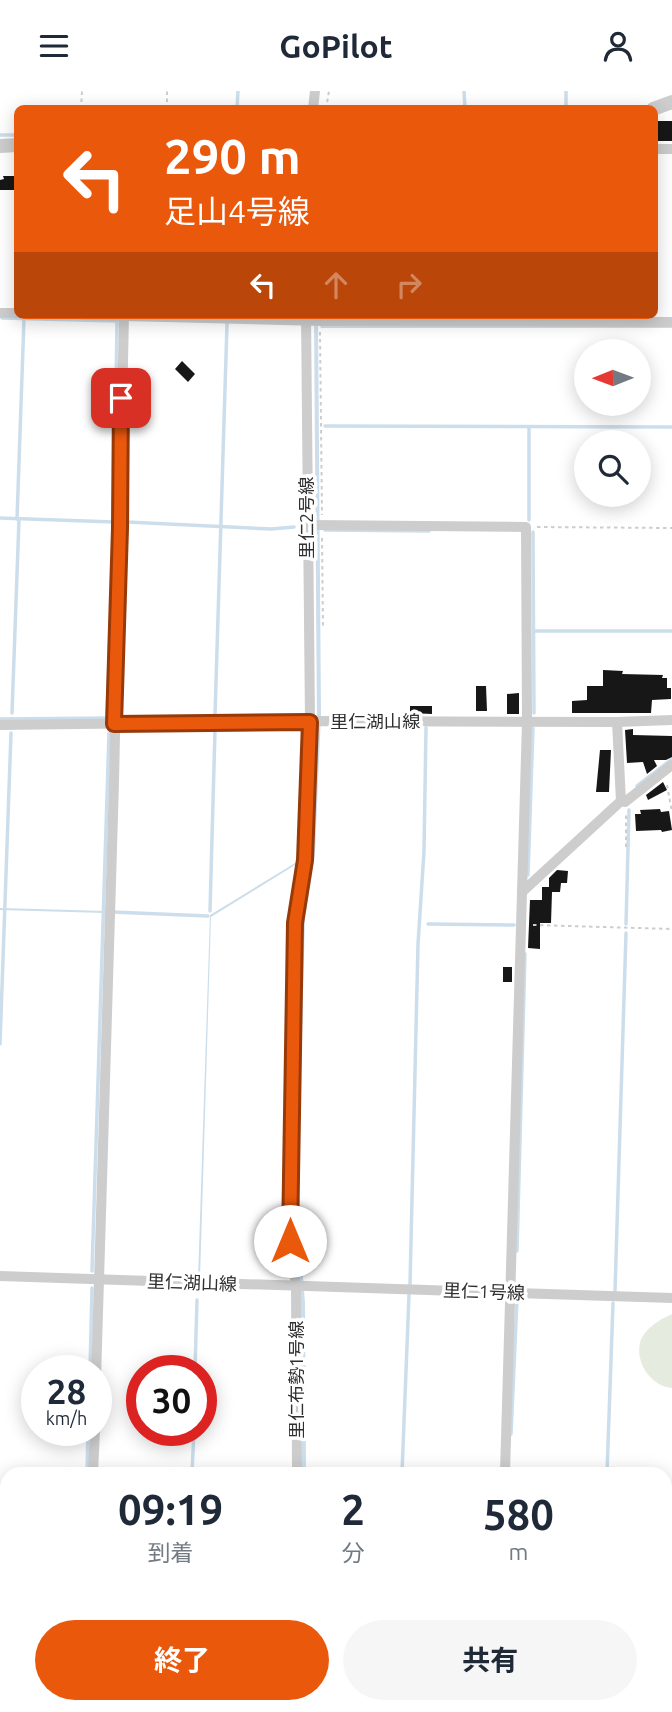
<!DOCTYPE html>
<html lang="ja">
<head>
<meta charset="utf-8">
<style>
  :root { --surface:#fff; --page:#f6f6f7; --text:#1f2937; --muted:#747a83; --accent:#ea580c }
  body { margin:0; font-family:Ubuntu,"Noto Sans JP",sans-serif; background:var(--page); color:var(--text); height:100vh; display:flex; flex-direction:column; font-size:26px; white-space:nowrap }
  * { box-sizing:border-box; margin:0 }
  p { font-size:23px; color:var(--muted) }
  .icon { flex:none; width:38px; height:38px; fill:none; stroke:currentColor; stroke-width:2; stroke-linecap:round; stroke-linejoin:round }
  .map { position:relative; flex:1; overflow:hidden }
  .panel { position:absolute; left:0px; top:1376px; width:672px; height:247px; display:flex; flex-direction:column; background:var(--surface); border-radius:21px 21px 0 0; box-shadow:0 4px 18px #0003 }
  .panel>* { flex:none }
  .top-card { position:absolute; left:14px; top:14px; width:644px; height:214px; border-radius:10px; box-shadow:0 4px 18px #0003; background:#ea580c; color:#fff; overflow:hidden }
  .needle { width:46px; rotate:269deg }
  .tools { position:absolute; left:574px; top:248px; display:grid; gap:14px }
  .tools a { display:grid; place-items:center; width:77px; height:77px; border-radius:50%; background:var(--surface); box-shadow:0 4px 18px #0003; font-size:35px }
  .speed { position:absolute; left:21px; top:1264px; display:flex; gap:14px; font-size:35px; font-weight:700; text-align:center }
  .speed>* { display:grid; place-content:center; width:91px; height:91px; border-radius:50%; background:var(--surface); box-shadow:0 4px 18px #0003; line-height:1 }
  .speed small { font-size:18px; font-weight:400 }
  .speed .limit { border:10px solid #d22; background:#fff; color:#111 }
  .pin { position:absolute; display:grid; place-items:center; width:60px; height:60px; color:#fff; margin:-30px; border-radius:14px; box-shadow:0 4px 10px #0006 }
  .me { position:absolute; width:77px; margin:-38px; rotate:0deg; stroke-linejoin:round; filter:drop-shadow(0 0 5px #0008) }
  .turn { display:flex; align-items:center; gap:24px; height:147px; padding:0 35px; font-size:32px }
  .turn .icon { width:91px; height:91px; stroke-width:2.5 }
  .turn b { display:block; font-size:49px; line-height:60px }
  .lanes { display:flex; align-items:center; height:66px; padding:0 35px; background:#0003; justify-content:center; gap:35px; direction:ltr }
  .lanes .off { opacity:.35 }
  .eta { display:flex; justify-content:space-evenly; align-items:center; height:119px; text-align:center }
  .eta b { font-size:42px; font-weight:700; line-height:49px }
  .action { display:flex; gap:14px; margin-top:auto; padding:14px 35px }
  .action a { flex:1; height:80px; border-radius:42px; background:var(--accent); color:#fff; font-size:28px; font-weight:700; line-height:80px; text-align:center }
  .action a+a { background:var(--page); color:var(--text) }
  header { display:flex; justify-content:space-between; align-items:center; height:91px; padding:0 35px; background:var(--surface); font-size:32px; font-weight:700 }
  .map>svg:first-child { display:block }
  .green { fill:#e5ecdf }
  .water { fill:#ccdeeb }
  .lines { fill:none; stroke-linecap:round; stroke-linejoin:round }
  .stream { stroke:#ccdeeb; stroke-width:3.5 }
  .building { fill:#171717 }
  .path { stroke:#cdcdcd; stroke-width:2; stroke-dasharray:3.5 3.5; stroke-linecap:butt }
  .minor { stroke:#cdcdcd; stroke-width:10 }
  .tertiary { stroke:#cdcdcd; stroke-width:14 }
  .route-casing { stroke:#983908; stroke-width:18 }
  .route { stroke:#ea580c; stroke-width:12 }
  .labels { text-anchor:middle; stroke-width:7; stroke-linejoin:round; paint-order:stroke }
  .street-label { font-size:18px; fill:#303030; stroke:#fff }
</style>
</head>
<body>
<header><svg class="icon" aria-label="menu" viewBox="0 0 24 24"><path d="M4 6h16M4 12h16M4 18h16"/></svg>GoPilot<svg class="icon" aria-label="person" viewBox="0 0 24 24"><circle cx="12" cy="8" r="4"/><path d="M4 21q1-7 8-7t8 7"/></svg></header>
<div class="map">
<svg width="672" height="1621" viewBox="0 0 672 1621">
  <rect width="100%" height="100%" fill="#fff"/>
  <path class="green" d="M 672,1223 L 672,1297 C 652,1296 635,1272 640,1252 C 643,1239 660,1228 672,1223 Z"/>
  <g class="water">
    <path d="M 314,224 L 318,224 L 321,623 L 315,763 L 305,827 L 299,1053 L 299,1135 L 305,1212 L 306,1382 L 302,1382 L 301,1203 L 295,1131 L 302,826 L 311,763 L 317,637 Z"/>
    <path d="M 320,235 L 672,235 L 672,237 L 321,237 Z"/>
    <path d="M 300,769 L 300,771 L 211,826 L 200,1188 L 198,1188 L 210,824 Z"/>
    <path d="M 0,817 L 106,820 L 105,822 L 0,819 Z"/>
  </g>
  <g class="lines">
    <g class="stream">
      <path d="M 464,0 L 465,18"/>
      <path d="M 237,18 L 238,0"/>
      <path d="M 566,18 L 566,0"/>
      <path d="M 0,44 L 18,44"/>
      <path d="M 2,227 L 117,230 L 114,431 L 107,626"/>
      <path d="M 325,335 L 672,336"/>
      <path d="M 0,427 L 114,431"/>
      <path d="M 17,428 L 24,228"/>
      <path d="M 529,429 L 529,336"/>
      <path d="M 127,431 L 271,438 L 294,436"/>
      <path d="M 325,439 L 429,440"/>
      <path d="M 533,441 L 534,622"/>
      <path d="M 534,540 L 672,540"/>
      <path d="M 12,622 L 19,428"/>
      <path d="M 215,624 L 227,233"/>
      <path d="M 120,626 L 302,625"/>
      <path d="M 0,628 L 106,627"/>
      <path d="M 637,695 L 672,668"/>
      <path d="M 528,784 L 533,637"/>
      <path d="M 210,820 L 215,639"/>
      <path d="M 112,821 L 208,825"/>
      <path d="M 428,833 L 514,834"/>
      <path d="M 626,833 L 629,719"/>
      <path d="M 0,953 L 11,642"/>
      <path d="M 517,1160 L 525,863"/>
      <path d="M 92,1180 L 109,642"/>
      <path d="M 410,1194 L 418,853 L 424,760 L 426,637"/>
      <path d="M 615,1200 L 626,842"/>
      <path d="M 90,1279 L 92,1197"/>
      <path d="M 195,1279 L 197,1209"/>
      <path d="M 511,1343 L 517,1209"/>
      <path d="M 87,1382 L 88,1339"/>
      <path d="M 192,1382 L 194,1339"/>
      <path d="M 402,1382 L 409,1204"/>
      <path d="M 607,1382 L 613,1212"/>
      <path d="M 80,1621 L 80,1615"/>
      <path d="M 185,1621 L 185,1615"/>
      <path d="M 396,1621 L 396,1615"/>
      <path d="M 600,1621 L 600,1615"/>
    </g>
  </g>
  <g class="building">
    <rect x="654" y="30" width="18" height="20"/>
    <path d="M 3,85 L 16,85 L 18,99 L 0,99 L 0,89 L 4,88 Z"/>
    <path d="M 182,270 L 195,283 L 188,291 L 175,278 Z"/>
    <path d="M 603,579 L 623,580 L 622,583 L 663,584 L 662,587 L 667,587 L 667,597 L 671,597 L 671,608 L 652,609 L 651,622 L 572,622 L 572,610 L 587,609 L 587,595 L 603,595 Z"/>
    <path d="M 476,595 L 486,595 L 487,620 L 476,620 Z"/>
    <path d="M 519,602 L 519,623 L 507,623 L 507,603 Z"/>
    <path d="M 410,615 L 432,615 L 432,623 L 410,622 Z"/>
    <path d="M 633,638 L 633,644 L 672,645 L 672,666 L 666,669 L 654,669 L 657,675 L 647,683 L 643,671 L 627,672 L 625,639 Z"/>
    <path d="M 600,659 L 611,659 L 609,701 L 596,701 Z"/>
    <path d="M 663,691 L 667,699 L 648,709 L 646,704 Z"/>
    <path d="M 660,718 L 661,721 L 669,720 L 672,739 L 662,741 L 661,739 L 636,740 L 635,723 L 641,723 L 640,719 Z"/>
    <path d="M 557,779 L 568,780 L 567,792 L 561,792 L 560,801 L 552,801 L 551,832 L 540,832 L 540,858 L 528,857 L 530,809 L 542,809 L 542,796 L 549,796 L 549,787 Z"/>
    <rect x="503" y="876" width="9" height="15"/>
  </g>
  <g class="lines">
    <g class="path">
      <path d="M 81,18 L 82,0"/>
      <path d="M 167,18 L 167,0"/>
      <path d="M 326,18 L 329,0"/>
      <path d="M 320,241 L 322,424"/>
      <path d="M 537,436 L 672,437"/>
      <path d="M 322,447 L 323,537"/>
      <path d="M 667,694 L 672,721"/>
      <path d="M 626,756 L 626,722"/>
      <path d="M 533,834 L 672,838"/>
    </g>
    <g class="minor">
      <path d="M 313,18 L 315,0"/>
      <path d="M 654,58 L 672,58"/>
      <path d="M 0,222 L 18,222"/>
      <path d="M 83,224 L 321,230 L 672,231"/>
      <path d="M 308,434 L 526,436 L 527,631 L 505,1382"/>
      <path d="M 617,631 L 621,710 L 625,711 L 672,674"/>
      <path d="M 0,634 L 310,630 L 306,224"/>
      <path d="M 522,801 L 621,710"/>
      <path d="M 0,1185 L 672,1207"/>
      <path d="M 96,1288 L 114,691 L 124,224"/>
      <path d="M 93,1382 L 95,1339"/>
      <path d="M 297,1382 L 296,1196 L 290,1150 L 290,1038 L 295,832 L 305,769 L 310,630 L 617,631 L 672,629"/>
      <path d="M 86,1621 L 86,1615"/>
      <path d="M 294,1621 L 294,1615"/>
      <path d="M 497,1621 L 497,1615"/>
    </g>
    <g class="tertiary">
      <path d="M 653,18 L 672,11"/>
      <path d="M 0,55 L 18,54"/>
    </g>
  </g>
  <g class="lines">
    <g class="route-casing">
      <path id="route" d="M 121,307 L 120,437 L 114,633 L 310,631 L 305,769 L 295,832 L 290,1150"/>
    </g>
    <use href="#route" class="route"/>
  </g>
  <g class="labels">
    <g class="street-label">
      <text transform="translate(307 427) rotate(-90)" y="6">里仁2号線</text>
      <text x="375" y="637">里仁湖山線</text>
      <text transform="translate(192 1192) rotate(2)" y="6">里仁湖山線</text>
      <text transform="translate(484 1201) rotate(2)" y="6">里仁1号線</text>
      <text transform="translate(297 1289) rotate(-90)" y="6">里仁布勢1号線</text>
    </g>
  </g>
</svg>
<div class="tools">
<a><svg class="needle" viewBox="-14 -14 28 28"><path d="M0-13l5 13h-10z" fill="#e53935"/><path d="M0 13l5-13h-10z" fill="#747a83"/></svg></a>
<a><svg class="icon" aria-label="search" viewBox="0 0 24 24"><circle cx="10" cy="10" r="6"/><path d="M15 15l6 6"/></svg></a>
</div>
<div class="speed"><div>28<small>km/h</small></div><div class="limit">30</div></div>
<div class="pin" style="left:121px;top:307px;background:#d93025"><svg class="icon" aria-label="arrive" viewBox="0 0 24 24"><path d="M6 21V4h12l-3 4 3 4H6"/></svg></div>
<svg class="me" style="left:290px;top:1150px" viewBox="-20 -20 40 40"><circle r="19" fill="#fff"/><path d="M0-13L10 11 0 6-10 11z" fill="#ea580c"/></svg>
<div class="top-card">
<div class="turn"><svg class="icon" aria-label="left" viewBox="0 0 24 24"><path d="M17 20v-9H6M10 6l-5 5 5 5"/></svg><div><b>290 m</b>足山4号線</div></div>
<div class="lanes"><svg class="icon" aria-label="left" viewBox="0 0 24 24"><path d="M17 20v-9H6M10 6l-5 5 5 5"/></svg><svg class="icon off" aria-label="ahead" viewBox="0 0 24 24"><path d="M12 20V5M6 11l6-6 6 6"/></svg><svg class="icon off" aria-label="right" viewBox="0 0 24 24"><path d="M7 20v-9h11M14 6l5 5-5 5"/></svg></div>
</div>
<section class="panel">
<div class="eta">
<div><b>09:19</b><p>到着</p></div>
<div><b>2</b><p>分</p></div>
<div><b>580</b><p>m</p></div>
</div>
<div class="action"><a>終了</a><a>共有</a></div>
</section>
</div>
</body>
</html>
